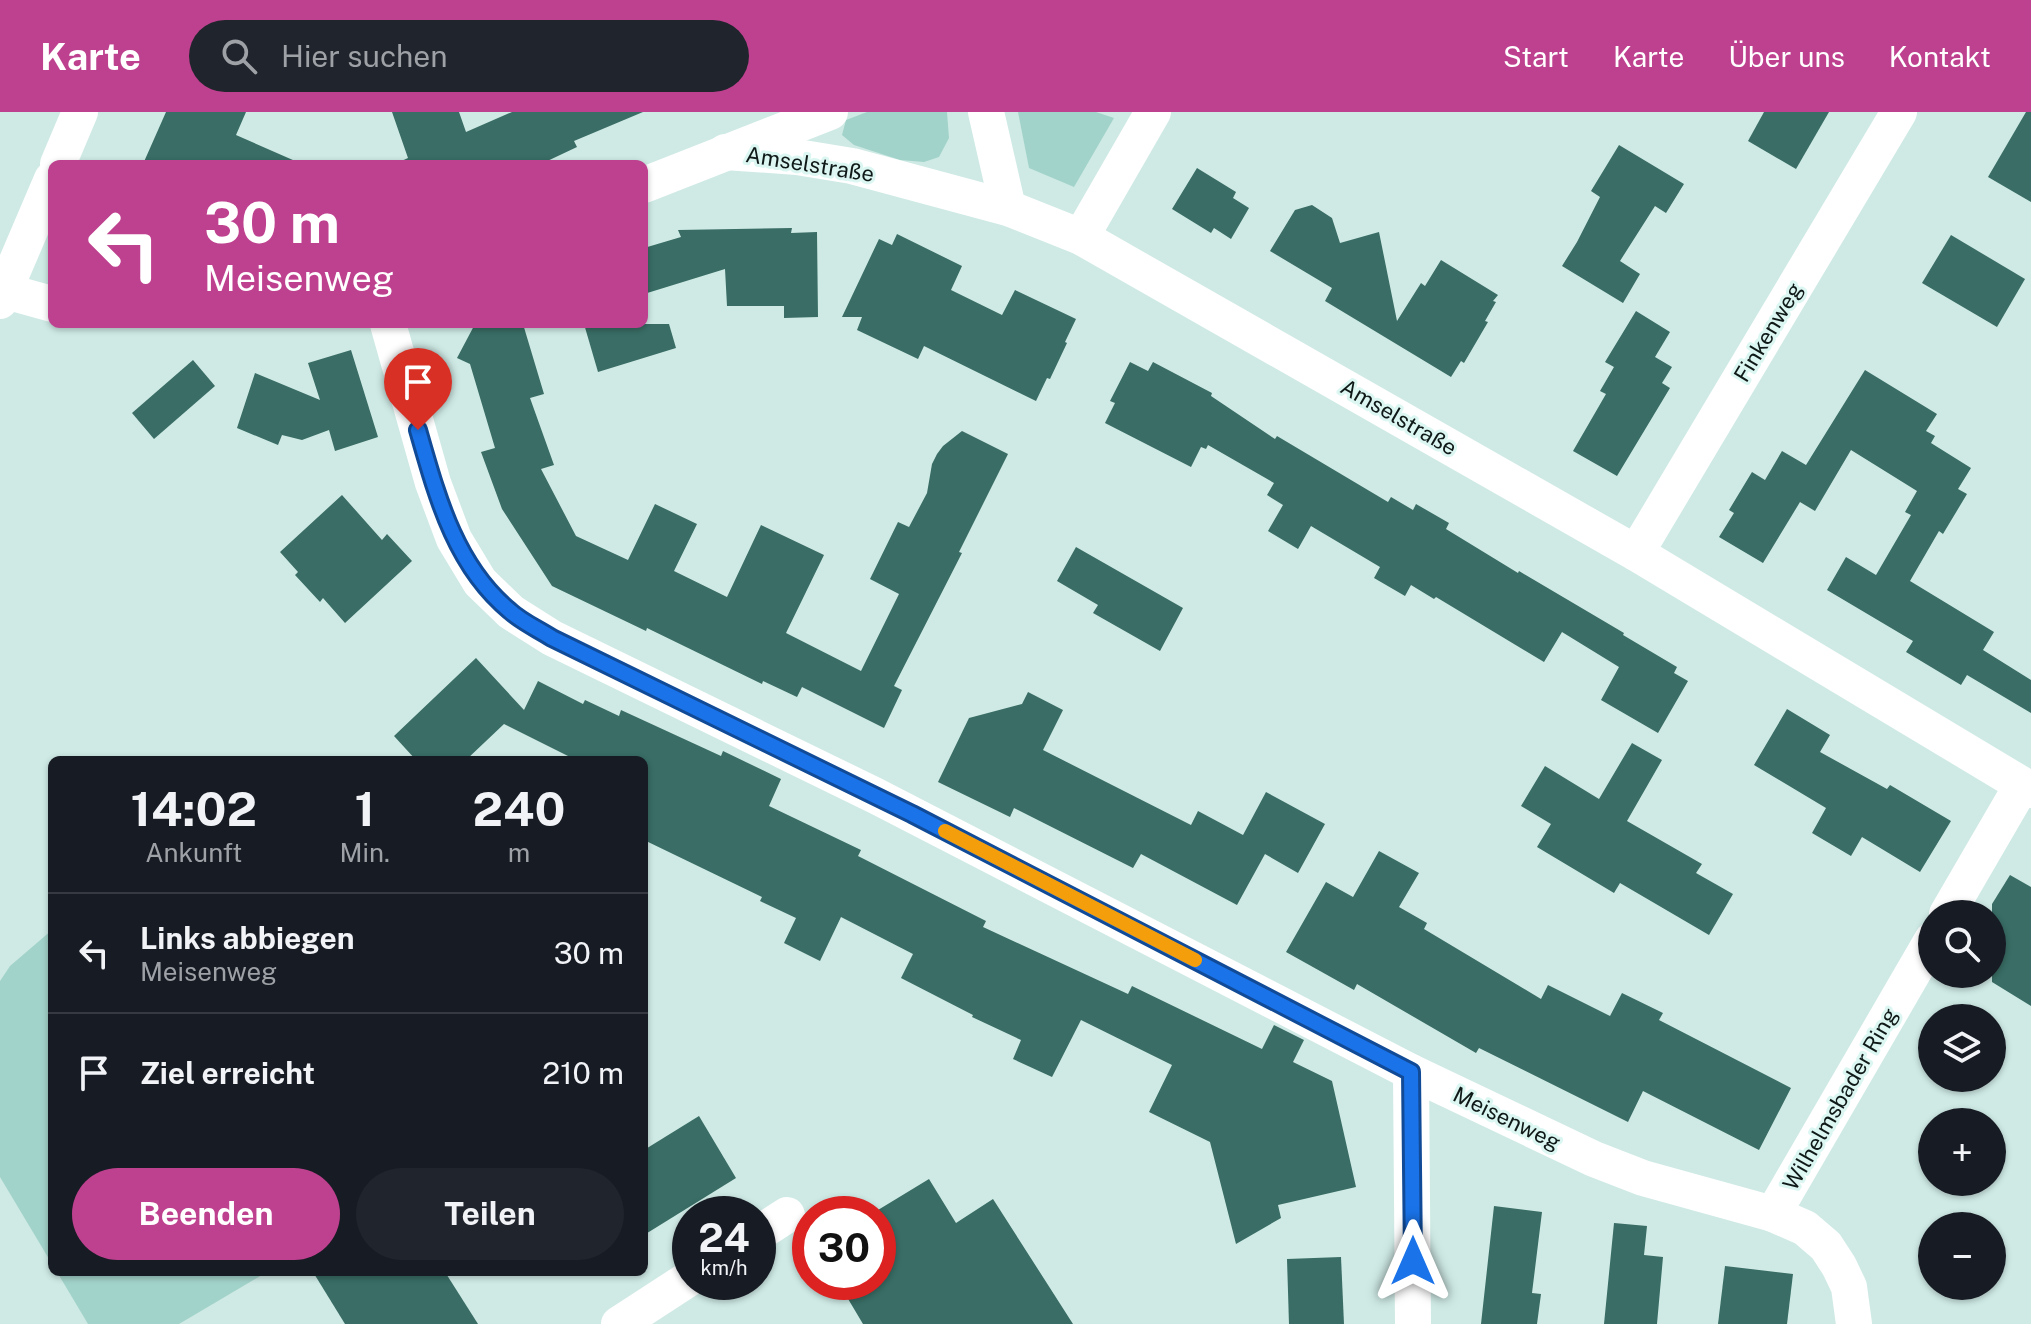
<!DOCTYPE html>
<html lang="de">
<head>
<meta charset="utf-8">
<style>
  :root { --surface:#171b24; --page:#20242c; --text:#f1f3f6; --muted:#9ea1a6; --line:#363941; --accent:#be418f }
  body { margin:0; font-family:"Public Sans",sans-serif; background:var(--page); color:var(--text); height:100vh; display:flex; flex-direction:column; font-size:30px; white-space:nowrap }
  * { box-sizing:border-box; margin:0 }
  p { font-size:26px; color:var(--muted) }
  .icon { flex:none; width:44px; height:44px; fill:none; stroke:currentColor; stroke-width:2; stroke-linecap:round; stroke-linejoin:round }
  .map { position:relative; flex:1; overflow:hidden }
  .sheet { position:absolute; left:48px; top:644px; width:600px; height:520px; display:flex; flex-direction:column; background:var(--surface); border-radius:12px; box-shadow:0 2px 6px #0004 }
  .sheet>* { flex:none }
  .hud { position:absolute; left:48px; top:48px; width:600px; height:168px; border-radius:12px; box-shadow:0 2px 6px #0004; background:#be418f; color:#fff; overflow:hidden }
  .controls { position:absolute; left:1918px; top:788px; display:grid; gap:16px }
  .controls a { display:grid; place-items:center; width:88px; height:88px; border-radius:50%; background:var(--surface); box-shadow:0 2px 6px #0004; font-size:40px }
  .speed { position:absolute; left:672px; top:1084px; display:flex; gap:16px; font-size:40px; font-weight:700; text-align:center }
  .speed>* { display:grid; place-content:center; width:104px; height:104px; border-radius:50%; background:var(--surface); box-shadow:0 2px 6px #0004; line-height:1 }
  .speed small { font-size:20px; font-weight:400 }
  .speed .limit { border:12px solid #d22; background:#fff; color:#111 }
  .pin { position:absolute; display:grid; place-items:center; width:68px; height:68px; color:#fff; margin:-82px -34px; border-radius:50% 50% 50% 0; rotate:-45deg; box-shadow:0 0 8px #0007 }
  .pin .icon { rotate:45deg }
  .me { position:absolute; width:88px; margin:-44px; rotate:0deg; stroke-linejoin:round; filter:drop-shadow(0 0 6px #0008) }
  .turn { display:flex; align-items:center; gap:28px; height:168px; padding:0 24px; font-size:36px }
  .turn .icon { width:104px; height:104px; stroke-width:2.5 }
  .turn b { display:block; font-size:56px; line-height:68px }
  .eta { display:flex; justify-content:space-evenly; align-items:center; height:136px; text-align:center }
  .eta b { font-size:48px; font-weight:700; line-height:56px }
  .action { display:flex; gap:16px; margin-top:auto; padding:16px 24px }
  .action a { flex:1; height:92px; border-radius:48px; background:var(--accent); color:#fff; font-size:32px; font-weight:700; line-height:92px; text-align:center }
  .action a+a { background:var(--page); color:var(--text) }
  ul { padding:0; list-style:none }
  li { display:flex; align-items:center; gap:24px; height:120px; padding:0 24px; border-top:2px solid var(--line) }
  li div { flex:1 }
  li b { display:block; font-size:30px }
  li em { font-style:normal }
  header { display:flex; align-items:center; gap:48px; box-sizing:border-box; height:112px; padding:0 40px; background:var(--accent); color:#fff }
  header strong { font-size:38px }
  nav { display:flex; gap:44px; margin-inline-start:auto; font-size:28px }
  .search { width:560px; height:72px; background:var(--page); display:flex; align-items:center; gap:20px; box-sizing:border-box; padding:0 28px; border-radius:44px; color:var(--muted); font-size:30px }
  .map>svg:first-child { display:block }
  .green { fill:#a2d3ca }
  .building { fill:#396d65 }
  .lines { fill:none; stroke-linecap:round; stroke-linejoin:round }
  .minor { stroke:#fff; stroke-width:36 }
  .route-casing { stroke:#114b97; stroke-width:20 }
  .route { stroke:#1a73e8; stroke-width:14 }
  .slow { stroke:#f59e0b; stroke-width:14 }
  .labels { text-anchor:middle; stroke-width:6; stroke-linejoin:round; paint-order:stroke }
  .street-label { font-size:22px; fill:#0f1917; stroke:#dcf7f2 }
</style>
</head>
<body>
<header>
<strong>Karte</strong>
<div class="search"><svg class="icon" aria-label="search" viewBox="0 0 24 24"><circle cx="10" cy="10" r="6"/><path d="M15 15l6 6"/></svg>Hier suchen</div>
<nav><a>Start</a><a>Karte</a><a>Über uns</a><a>Kontakt</a></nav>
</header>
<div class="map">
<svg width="2031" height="1212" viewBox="0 0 2031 1212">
  <rect width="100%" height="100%" fill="#cfeae5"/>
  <g class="green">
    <path d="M 867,0 L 947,0 L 949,26 L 939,45 L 924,50 L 900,48 L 854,33 L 842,23 L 846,8 Z"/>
    <path d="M 1018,0 L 1096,0 L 1114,6 L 1074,75 L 1029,56 Z"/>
    <path d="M 52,818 L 52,1152 L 0,1065 L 0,869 L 10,854 Z"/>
    <path d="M 57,1160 L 267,1160 L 179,1212 L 88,1212 Z"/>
  </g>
  <g class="building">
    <path d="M 166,0 L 246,0 L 236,23 L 302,52 L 143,52 Z"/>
    <path d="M 392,0 L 459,0 L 466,20 L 512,0 L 643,0 L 574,29 L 577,35 L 541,52 L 395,52 L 408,46 Z"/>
    <path d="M 1764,0 L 1829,0 L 1796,57 L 1748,29 Z"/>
    <path d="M 2026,0 L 2031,0 L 2031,90 L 1988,65 Z"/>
    <path d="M 1619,33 L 1684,72 L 1666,101 L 1655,94 L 1620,149 L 1640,162 L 1623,191 L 1562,154 L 1577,130 L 1600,85 L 1591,79 Z"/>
    <path d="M 1197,56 L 1236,80 L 1233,86 L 1249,96 L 1231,127 L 1214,116 L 1211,121 L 1172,97 Z"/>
    <path d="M 1312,93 L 1332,106 L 1340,131 L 1379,120 L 1397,209 L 1421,171 L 1425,174 L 1441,148 L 1498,183 L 1493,189 L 1496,190 L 1485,209 L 1488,210 L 1464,251 L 1461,249 L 1451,265 L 1325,189 L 1332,176 L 1270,139 L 1295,98 Z"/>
    <path d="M 792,116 L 791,121 L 817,120 L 818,205 L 784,206 L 784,194 L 727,194 L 725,157 L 644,182 L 644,136 L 681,125 L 678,118 Z"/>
    <path d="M 897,122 L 962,154 L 951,178 L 1002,203 L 1015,178 L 1076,207 L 1065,230 L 1067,231 L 1050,267 L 1047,266 L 1036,289 L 924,234 L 918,247 L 857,218 L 862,205 L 842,205 L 879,127 L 892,133 Z"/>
    <path d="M 1951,123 L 2025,167 L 1997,215 L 1922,171 Z"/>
    <path d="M 1636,199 L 1670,220 L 1655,245 L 1672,255 L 1662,271 L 1670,276 L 1617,364 L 1573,339 L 1606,282 L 1600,279 L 1614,255 L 1605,250 Z"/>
    <path d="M 475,212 L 523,212 L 544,282 L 530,286 L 554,353 L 541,357 L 576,424 L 628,448 L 655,392 L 697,412 L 674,459 L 727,485 L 761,413 L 824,443 L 786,521 L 861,559 L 899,482 L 870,467 L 898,410 L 909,415 L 927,381 L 932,352 L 937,342 L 943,334 L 962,319 L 1008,342 L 959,440 L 962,441 L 894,574 L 902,578 L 884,616 L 802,575 L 797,585 L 763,569 L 762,572 L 647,516 L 646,519 L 552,474 L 502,397 L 481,340 L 495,336 L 470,252 L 457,246 Z"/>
    <path d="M 584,212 L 669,212 L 676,236 L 598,260 Z"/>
    <path d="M 351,238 L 378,325 L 335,339 L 329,318 L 302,328 L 282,323 L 278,333 L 237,316 L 255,261 L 320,288 L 308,251 Z"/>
    <path d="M 193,248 L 215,274 L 154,327 L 132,301 Z"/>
    <path d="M 1130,250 L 1148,259 L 1153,250 L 1212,281 L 1211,284 L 1275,327 L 1277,324 L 1388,390 L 1391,385 L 1413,398 L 1416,392 L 1449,411 L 1446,417 L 1518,461 L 1519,459 L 1624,521 L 1623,523 L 1677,555 L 1674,561 L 1688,569 L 1658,621 L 1601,588 L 1619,555 L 1562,520 L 1544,550 L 1436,485 L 1434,487 L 1411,473 L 1405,484 L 1374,466 L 1380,455 L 1311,414 L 1298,437 L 1268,419 L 1283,393 L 1267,383 L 1274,371 L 1208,333 L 1206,337 L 1201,335 L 1191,355 L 1105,311 L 1115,291 L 1110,289 Z"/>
    <path d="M 1865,258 L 1937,302 L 1926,319 L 1935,324 L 1931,331 L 1971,356 L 1958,377 L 1967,382 L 1943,422 L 1939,419 L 1910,469 L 1994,520 L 1983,538 L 2031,568 L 2031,601 L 1967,563 L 1961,573 L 1906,540 L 1913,529 L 1827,478 L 1846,445 L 1876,463 L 1911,403 L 1905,400 L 1917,379 L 1851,338 L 1815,399 L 1800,390 L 1763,451 L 1719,425 L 1734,401 L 1729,398 L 1752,360 L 1765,368 L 1782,339 L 1806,353 Z"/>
    <path d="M 342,383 L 382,428 L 387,422 L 412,449 L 345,511 L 323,486 L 320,490 L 295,463 L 298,460 L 280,440 Z"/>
    <path d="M 1076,435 L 1183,496 L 1160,539 L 1093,501 L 1098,493 L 1057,469 Z"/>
    <path d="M 476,546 L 524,598 L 538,569 L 583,592 L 585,588 L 619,604 L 621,598 L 721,644 L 723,639 L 781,667 L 769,694 L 861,738 L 858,744 L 986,809 L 983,815 L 1128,882 L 1132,874 L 1262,937 L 1274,913 L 1304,928 L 1293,950 L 1332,969 L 1356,1075 L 1278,1093 L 1281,1106 L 1236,1132 L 1210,1030 L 1149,1000 L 1172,953 L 1081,908 L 1052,965 L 1013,947 L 1021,928 L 972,905 L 973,903 L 901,866 L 913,842 L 841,805 L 820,849 L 784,831 L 796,806 L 760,789 L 762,785 L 644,728 L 644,648 L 576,648 L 504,612 L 466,648 L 416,648 L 394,624 Z"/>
    <path d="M 1028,580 L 1063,598 L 1043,638 L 1191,713 L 1198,699 L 1243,723 L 1266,680 L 1325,712 L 1298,761 L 1265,742 L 1237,793 L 1141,742 L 1133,756 L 1014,696 L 1010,705 L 938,670 L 969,606 L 1022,592 Z"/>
    <path d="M 1787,597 L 1830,623 L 1820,640 L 1887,677 L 1890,673 L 1951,709 L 1920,760 L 1862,725 L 1851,744 L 1812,721 L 1826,696 L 1754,653 Z"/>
    <path d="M 1632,631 L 1662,648 L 1627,709 L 1702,752 L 1696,761 L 1733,782 L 1709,823 L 1620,771 L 1614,781 L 1537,735 L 1551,712 L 1521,694 L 1545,654 L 1599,687 Z"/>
    <path d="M 1379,739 L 1419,761 L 1399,795 L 1427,811 L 1424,817 L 1541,887 L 1548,873 L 1610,904 L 1622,881 L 1663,901 L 1659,908 L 1791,976 L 1759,1038 L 1643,979 L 1628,1010 L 1479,936 L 1476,941 L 1357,872 L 1354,878 L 1286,840 L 1326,770 L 1353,785 Z"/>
    <path d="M 2010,763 L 2031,775 L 2031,894 L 1992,870 L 1992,792 Z"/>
    <path d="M 699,1004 L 736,1066 L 644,1123 L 644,1038 Z"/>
    <path d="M 929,1067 L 956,1111 L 993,1087 L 1073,1212 L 863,1212 L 838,1170 L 878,1170 L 878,1098 Z"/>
    <path d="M 1494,1094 L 1542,1100 L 1532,1181 L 1541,1182 L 1537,1212 L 1481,1212 Z"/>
    <path d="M 1614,1111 L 1647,1114 L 1644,1143 L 1663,1145 L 1657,1212 L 1604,1212 Z"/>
    <path d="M 1341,1145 L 1344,1212 L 1289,1212 L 1287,1147 Z"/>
    <path d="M 1725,1154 L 1793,1162 L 1787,1212 L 1718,1212 Z"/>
    <path d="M 313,1160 L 445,1160 L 478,1212 L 345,1212 Z"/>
  </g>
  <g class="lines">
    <g class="minor">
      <path d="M 986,0 L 1008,96"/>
      <path d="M 725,40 L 797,45 L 852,54 L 1008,96 L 1081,125 L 1636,441 L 2031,678"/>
      <path d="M 58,52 L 80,0"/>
      <path d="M 644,73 L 830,0"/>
      <path d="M 1081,125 L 1153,0"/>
      <path d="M 5,179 L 52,192"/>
      <path d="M 0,189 L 52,67"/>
      <path d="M 388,212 L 433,371 L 454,427 L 480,470 L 511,500 L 552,526 L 876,684 L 1411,960 L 1594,1047 L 1643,1066 L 1773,1102"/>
      <path d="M 1636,441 L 1899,0"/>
      <path d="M 1947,802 L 2022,673"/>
      <path d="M 1411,960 L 1413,1212"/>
      <path d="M 758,1122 L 787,1103"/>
      <path d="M 619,1212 L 690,1166"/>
      <path d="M 1854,1212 L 1849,1175 L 1839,1154 L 1826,1134 L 1805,1116 L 1773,1102 L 1932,828"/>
    </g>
  </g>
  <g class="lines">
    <g class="route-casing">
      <path id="route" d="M 418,318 C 437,384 455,454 510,499 C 522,510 538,517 552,526 L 912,702 L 1411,960 L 1413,1149"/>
    </g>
    <use href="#route" class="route"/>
    <path class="slow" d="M 945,719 L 1195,848"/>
  </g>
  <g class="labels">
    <g class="street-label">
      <text transform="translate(810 52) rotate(9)" y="8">Amselstraße</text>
      <text transform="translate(1768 220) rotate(-59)" y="8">Finkenweg</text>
      <text transform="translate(1399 305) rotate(30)" y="8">Amselstraße</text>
      <text transform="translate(1840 987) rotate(-60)" y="8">Wilhelmsbader Ring</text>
      <text transform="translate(1507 1006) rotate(26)" y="8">Meisenweg</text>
    </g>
  </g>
</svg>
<div class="controls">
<a><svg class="icon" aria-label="search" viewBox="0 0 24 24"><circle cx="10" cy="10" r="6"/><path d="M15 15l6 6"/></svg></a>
<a><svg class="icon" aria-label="layers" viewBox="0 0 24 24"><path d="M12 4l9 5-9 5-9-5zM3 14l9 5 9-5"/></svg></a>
<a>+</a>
<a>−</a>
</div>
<div class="speed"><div>24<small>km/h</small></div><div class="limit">30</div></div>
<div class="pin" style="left:418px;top:318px;background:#d93025"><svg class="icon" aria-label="arrive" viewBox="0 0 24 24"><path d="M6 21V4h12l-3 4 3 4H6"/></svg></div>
<svg class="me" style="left:1413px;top:1149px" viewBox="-20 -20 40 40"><path d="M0-17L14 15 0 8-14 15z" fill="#1a73e8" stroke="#fff" stroke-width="4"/></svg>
<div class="hud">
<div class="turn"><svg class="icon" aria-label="left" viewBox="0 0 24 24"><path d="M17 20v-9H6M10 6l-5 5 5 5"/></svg><div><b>30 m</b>Meisenweg</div></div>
</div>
<section class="sheet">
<div class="eta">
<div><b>14:02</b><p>Ankunft</p></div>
<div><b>1</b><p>Min.</p></div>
<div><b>240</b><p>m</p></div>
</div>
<ul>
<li><svg class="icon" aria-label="left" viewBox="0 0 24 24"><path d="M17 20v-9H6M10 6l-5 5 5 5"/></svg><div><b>Links abbiegen</b><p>Meisenweg</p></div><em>30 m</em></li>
<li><svg class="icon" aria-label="arrive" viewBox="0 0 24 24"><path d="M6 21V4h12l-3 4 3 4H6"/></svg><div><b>Ziel erreicht</b></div><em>210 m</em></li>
</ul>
<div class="action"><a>Beenden</a><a>Teilen</a></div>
</section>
</div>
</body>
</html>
